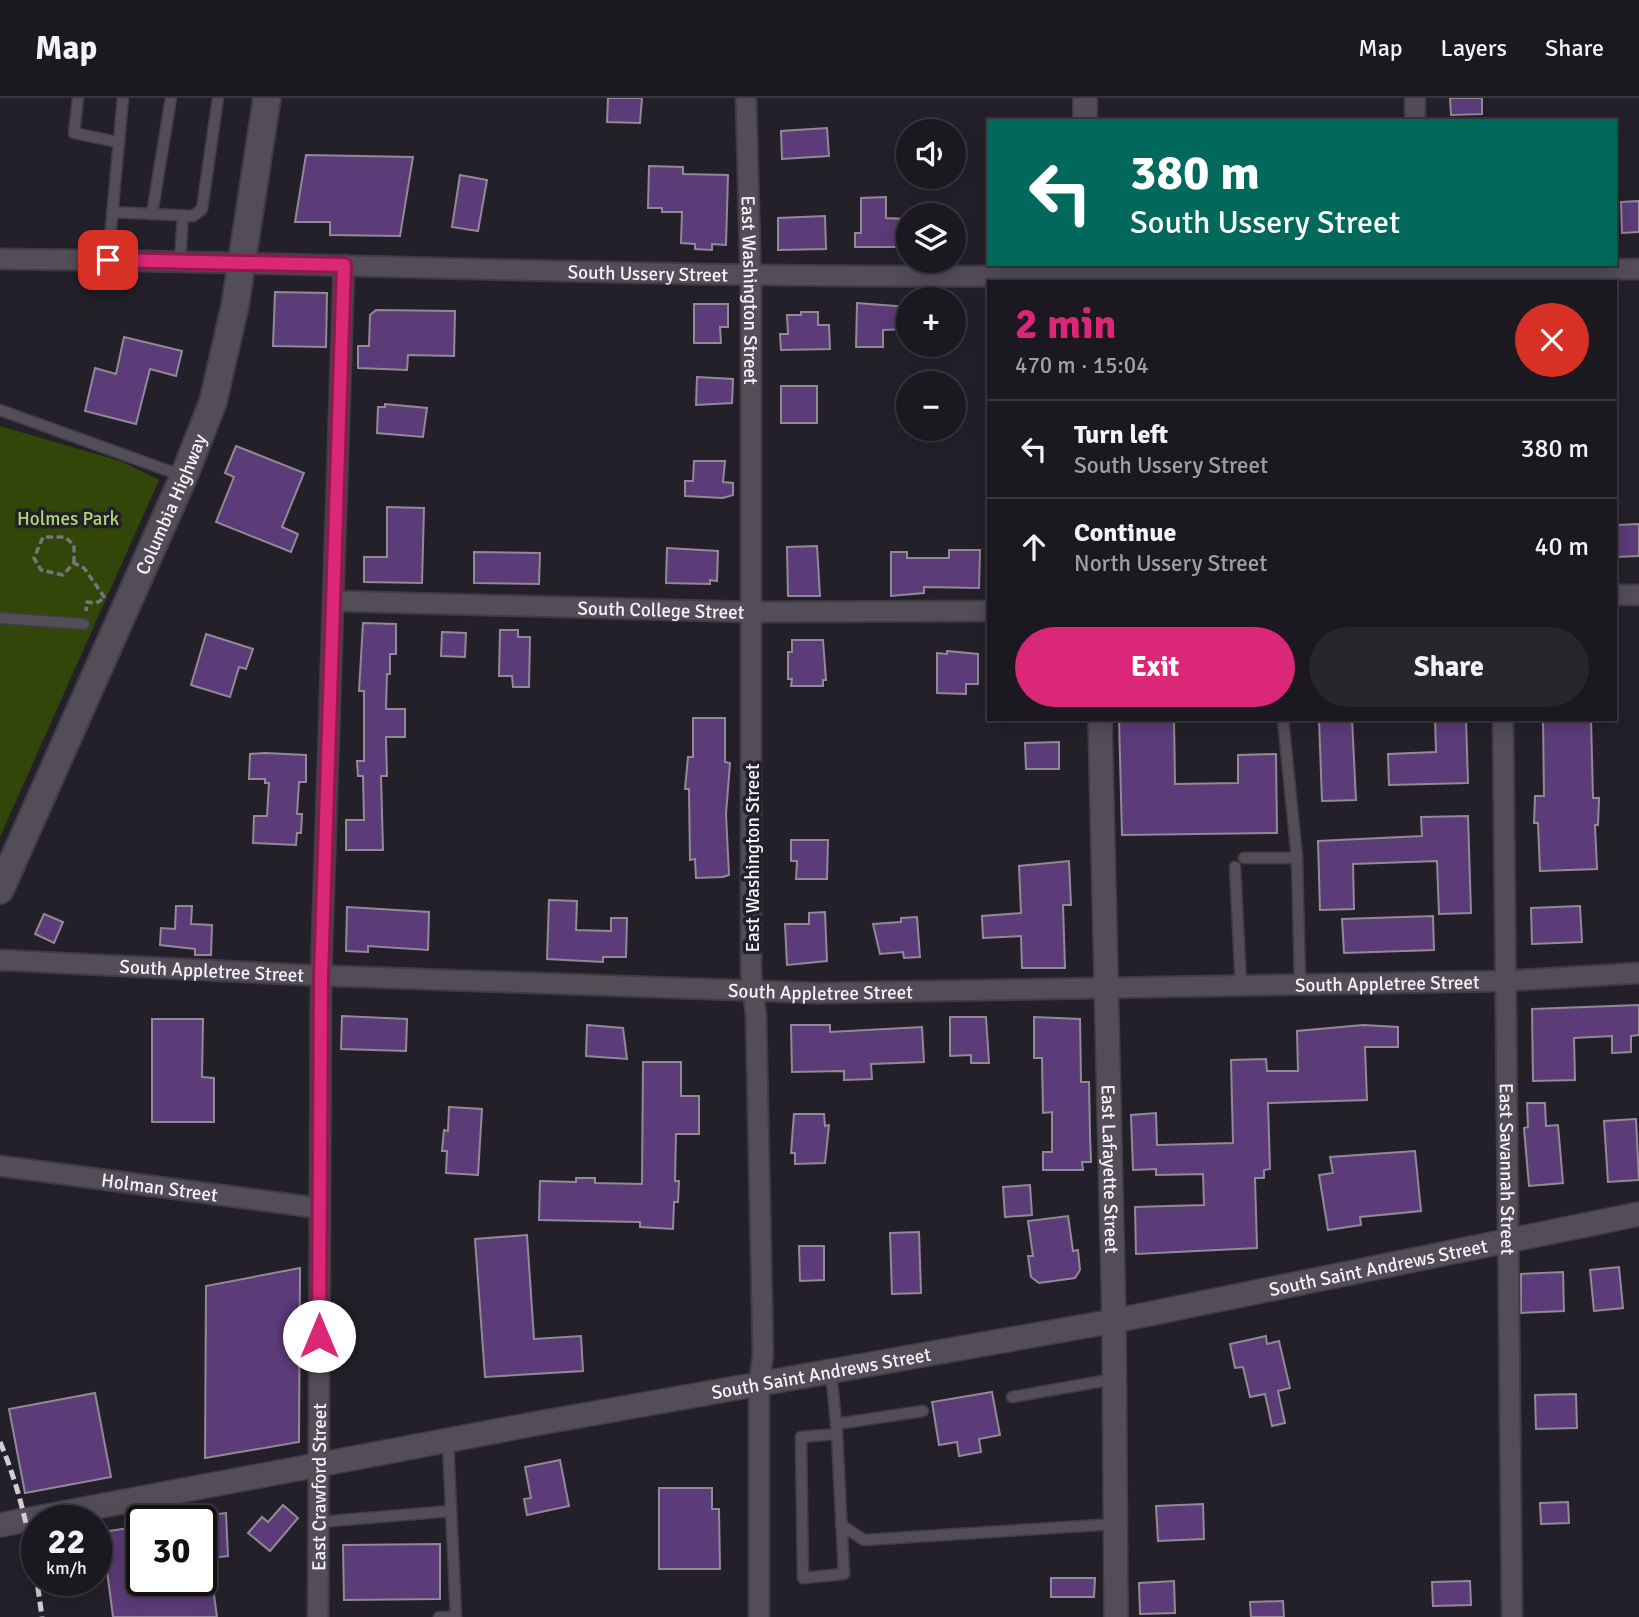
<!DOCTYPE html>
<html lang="en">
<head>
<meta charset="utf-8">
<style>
  :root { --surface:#1b181f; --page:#28252c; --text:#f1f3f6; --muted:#a0a0a4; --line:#39373d; --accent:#db2777 }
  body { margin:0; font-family:Signika,sans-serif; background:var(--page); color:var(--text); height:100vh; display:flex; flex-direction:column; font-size:26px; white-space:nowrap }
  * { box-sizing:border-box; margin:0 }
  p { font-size:23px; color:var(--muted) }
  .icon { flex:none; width:38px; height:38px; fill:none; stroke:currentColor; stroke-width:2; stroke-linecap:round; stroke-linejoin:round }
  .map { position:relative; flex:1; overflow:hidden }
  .details { position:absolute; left:987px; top:182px; width:630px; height:441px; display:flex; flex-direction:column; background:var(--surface); border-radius:0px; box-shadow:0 4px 18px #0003,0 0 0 2px var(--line) }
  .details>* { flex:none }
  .banner { position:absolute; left:987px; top:21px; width:630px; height:147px; border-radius:0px; box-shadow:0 4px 18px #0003,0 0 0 2px var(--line); background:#00695c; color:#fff; overflow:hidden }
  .tools { position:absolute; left:896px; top:21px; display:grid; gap:14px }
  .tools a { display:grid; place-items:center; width:70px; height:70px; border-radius:50%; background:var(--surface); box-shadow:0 4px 18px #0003,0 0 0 2px var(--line); font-size:35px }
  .speed { position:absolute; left:21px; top:1407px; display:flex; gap:14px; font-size:35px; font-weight:700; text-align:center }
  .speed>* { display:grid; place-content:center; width:91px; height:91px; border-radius:50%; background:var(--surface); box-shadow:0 4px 18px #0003,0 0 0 2px var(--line); line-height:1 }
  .speed small { font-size:18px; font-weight:400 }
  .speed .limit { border:4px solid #111; border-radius:10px; background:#fff; color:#111 }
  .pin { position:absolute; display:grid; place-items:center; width:60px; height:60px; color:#fff; margin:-30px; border-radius:14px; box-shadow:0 4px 10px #0006 }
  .me { position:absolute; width:77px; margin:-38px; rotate:0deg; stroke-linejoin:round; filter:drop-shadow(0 0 5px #0008) }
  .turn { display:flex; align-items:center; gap:24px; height:147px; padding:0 28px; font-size:32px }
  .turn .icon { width:91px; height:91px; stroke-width:2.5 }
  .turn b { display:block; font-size:49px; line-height:60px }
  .round { display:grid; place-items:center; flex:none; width:74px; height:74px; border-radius:37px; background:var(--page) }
  .head { display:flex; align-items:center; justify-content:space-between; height:119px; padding:0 28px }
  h1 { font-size:42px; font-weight:700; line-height:52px; color:var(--accent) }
  .cta { display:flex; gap:14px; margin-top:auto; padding:14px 28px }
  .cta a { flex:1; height:80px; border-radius:42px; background:var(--accent); color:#fff; font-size:28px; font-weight:700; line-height:80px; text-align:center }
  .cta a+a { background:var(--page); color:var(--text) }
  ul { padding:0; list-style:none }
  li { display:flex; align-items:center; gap:21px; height:98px; padding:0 28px; border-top:2px solid var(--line) }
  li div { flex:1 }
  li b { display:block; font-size:26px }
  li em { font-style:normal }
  header { display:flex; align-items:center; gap:42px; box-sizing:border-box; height:98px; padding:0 35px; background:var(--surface); border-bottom:2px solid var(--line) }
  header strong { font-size:33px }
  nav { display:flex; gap:38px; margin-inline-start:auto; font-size:24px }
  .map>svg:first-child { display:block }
  .green { fill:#324609 }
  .building { fill:#5c3b79; stroke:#908a96; stroke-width:2 }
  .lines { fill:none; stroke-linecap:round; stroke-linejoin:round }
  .service-casing { stroke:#403c44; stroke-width:13 }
  .minor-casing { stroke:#403c44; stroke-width:23 }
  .tertiary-casing { stroke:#403c44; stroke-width:26 }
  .secondary-casing { stroke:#403c44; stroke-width:30 }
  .path { stroke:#78747c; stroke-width:3.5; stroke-dasharray:7 3.5; stroke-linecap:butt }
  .service { stroke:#524d57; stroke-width:10 }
  .minor { stroke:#524d57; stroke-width:19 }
  .tertiary { stroke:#524d57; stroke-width:23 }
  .secondary { stroke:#524d57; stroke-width:26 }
  .rail { stroke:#d1ced5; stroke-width:5; stroke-dasharray:10 5; stroke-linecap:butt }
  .route-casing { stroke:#8e194d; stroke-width:18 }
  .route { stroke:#db2777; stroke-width:12 }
  .labels { text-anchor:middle; stroke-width:7; stroke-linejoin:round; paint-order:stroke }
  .street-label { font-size:19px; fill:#f5f2f8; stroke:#242029 }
  .park-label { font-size:19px; fill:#b0d774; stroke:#242029 }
</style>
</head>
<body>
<header>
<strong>Map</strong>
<nav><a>Map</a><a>Layers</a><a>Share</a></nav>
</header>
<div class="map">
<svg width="1639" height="1519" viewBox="0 0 1639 1519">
  <rect width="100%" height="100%" fill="#242029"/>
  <path class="green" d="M 0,328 L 123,364 L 159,382 L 0,739 Z"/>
  <g class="building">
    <path d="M 608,0 L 642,0 L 640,25 L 607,24 Z"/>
    <path d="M 1450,0 L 1482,0 L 1482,16 L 1451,17 Z"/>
    <path d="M 827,30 L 829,58 L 782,61 L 781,33 Z"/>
    <path d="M 306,57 L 413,59 L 400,138 L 330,137 L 330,124 L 295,124 Z"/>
    <path d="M 649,68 L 683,69 L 683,76 L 728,77 L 726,147 L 712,146 L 712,152 L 695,151 L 695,146 L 681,145 L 682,114 L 662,114 L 662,110 L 648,110 Z"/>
    <path d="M 460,77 L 487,82 L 478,133 L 452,129 Z"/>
    <path d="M 886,99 L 886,120 L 908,121 L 908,149 L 855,149 L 855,135 L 861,135 L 861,100 Z"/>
    <path d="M 1639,103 L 1639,134 L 1622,135 L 1621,104 Z"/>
    <path d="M 825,118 L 826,151 L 778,152 L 778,120 Z"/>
    <path d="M 275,194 L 327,195 L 326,249 L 273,248 Z"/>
    <path d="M 857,205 L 908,209 L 908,231 L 883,232 L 883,249 L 856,249 Z"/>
    <path d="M 694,206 L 728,206 L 728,229 L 720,229 L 721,245 L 694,245 Z"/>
    <path d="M 376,212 L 455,213 L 454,258 L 408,257 L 407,272 L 358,270 L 358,248 L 369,248 L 370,217 Z"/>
    <path d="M 801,214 L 818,214 L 818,227 L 829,227 L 830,251 L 781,252 L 780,236 L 788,236 L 787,217 L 801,217 Z"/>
    <path d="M 124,239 L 182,253 L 176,278 L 150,271 L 136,326 L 85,313 L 95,270 L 116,276 Z"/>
    <path d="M 697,279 L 733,281 L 732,305 L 696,307 Z"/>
    <rect x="781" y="288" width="36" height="37"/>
    <path d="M 385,306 L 427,310 L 423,339 L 377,335 L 378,309 L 385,309 Z"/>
    <path d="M 236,348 L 304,375 L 282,429 L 298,436 L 291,454 L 216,424 L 234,379 L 225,375 Z"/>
    <path d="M 694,363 L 725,363 L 723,384 L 733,385 L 733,397 L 723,400 L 685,398 L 685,383 L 693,383 Z"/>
    <path d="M 387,409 L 424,410 L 422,485 L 364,484 L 364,459 L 387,459 Z"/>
    <path d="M 1639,426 L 1639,458 L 1615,459 L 1615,427 Z"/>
    <path d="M 817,448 L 820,498 L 788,498 L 787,449 Z"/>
    <path d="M 667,450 L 718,453 L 717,483 L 710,482 L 710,486 L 666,485 Z"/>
    <path d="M 949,452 L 980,452 L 979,490 L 924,489 L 924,495 L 891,498 L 891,454 L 907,454 L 907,460 L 949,460 Z"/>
    <path d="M 474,454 L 540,455 L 539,486 L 474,485 Z"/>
    <path d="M 363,525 L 396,526 L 396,556 L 390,556 L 390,576 L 387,576 L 386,611 L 405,611 L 405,639 L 386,639 L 387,678 L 381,678 L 383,752 L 346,752 L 346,722 L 364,722 L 363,678 L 358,678 L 357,663 L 364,663 L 364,593 L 359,593 Z"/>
    <path d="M 500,532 L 518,532 L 518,539 L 530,539 L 529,589 L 513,589 L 512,578 L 499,578 Z"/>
    <path d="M 442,534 L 466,535 L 465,559 L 441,558 Z"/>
    <path d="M 206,536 L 253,551 L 246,571 L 239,569 L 230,599 L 191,587 Z"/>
    <path d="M 792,542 L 823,542 L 826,582 L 823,582 L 823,588 L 791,588 L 792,581 L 788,581 L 788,554 L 792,554 Z"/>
    <path d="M 947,553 L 978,556 L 978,586 L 966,586 L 966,596 L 937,595 L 937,555 L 947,556 Z"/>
    <path d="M 693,620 L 725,620 L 725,664 L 730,665 L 726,716 L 729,777 L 723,779 L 696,780 L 695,761 L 690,762 L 689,691 L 685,691 L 688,659 L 693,659 Z"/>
    <path d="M 1119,621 L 1174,621 L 1175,686 L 1238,685 L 1238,657 L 1276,656 L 1277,735 L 1122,737 Z"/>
    <path d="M 1319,621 L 1352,621 L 1356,702 L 1322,703 Z"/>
    <path d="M 1435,621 L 1466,621 L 1468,685 L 1389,687 L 1388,656 L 1436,654 Z"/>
    <path d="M 1543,621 L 1591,621 L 1593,700 L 1599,700 L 1598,727 L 1595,727 L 1597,771 L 1540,773 L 1538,725 L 1534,725 L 1535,698 L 1544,698 Z"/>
    <path d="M 1059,644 L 1059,671 L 1026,671 L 1025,645 Z"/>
    <path d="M 265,655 L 306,657 L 306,684 L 299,684 L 297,716 L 302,716 L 301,735 L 297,735 L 296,747 L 253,745 L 254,718 L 267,718 L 269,685 L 265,685 L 265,681 L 249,681 L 250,656 Z"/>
    <path d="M 1468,718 L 1471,815 L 1439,816 L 1437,763 L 1353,766 L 1354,811 L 1320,812 L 1318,743 L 1422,738 L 1421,719 Z"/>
    <path d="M 791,742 L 828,742 L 827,781 L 796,781 L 797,763 L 791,763 Z"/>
    <path d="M 1069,763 L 1071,807 L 1063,807 L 1065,870 L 1022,870 L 1021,838 L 983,840 L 982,818 L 1021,815 L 1019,768 Z"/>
    <path d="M 549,802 L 577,803 L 576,832 L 611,833 L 611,820 L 627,820 L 626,859 L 603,859 L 603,864 L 547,861 Z"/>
    <path d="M 176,808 L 192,808 L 191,826 L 212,827 L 211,857 L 195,857 L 195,851 L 160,847 L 161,830 L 175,831 Z"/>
    <path d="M 1580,808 L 1582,844 L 1532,846 L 1531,810 Z"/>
    <path d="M 347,809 L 429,814 L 428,852 L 368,848 L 368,854 L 346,853 Z"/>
    <path d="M 825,814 L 827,863 L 787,867 L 785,826 L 809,826 L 809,815 Z"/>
    <path d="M 44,816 L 63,824 L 54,845 L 35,836 Z"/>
    <path d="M 1433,818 L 1434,852 L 1344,855 L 1342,821 Z"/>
    <path d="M 917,819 L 920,859 L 904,860 L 903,854 L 880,856 L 873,826 L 901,824 L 901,820 Z"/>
    <path d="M 1639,907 L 1639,937 L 1631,938 L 1631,954 L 1612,955 L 1612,938 L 1574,940 L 1575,982 L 1533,983 L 1532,911 Z"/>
    <path d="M 342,918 L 407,921 L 406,953 L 341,951 Z"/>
    <path d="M 950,919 L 986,919 L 989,965 L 971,965 L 971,957 L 950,958 Z"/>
    <path d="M 1034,919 L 1080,921 L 1081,984 L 1089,984 L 1090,1036 L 1091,1064 L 1082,1064 L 1083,1072 L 1043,1072 L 1043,1054 L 1052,1054 L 1052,1014 L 1043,1015 L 1042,960 L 1034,960 Z"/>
    <path d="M 152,921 L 203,921 L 202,979 L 214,980 L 214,1024 L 152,1024 Z"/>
    <path d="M 587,927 L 623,930 L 627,961 L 586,958 Z"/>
    <path d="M 791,927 L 830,927 L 830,934 L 922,929 L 924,964 L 871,966 L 872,981 L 844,982 L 844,973 L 792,974 Z"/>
    <path d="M 1363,927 L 1398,929 L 1398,949 L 1365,949 L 1367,1002 L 1268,1005 L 1270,1071 L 1264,1072 L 1264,1080 L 1255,1080 L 1257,1150 L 1136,1156 L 1135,1109 L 1204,1107 L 1203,1076 L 1156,1077 L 1156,1071 L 1133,1072 L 1131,1017 L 1156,1015 L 1157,1047 L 1233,1045 L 1231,962 L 1266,961 L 1267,973 L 1298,973 L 1297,933 Z"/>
    <path d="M 643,964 L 681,964 L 681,998 L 699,998 L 699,1036 L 676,1036 L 675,1083 L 679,1083 L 678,1104 L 674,1104 L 673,1131 L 640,1129 L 640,1124 L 539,1122 L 540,1083 L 576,1084 L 576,1080 L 595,1080 L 595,1085 L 642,1086 Z"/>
    <path d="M 1527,1005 L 1545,1005 L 1546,1028 L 1558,1027 L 1563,1085 L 1529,1088 L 1524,1030 L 1528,1029 Z"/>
    <path d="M 449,1009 L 482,1011 L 478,1077 L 446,1075 L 447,1053 L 442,1053 L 444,1032 L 448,1033 Z"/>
    <path d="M 794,1016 L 824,1016 L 825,1028 L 829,1027 L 825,1065 L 795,1066 L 795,1055 L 791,1055 Z"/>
    <path d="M 1636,1021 L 1639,1082 L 1608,1084 L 1604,1023 Z"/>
    <path d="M 1415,1053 L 1421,1113 L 1360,1119 L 1361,1127 L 1328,1132 L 1319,1077 L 1333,1075 L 1330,1059 Z"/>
    <path d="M 1030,1087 L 1032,1117 L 1005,1119 L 1003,1089 Z"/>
    <path d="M 1068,1118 L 1073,1153 L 1078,1152 L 1080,1172 L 1075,1180 L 1039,1185 L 1031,1179 L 1028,1158 L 1033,1158 L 1028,1123 Z"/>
    <path d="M 919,1134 L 921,1195 L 892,1196 L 890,1135 Z"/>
    <path d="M 527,1137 L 534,1241 L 581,1238 L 583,1273 L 485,1279 L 475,1141 Z"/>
    <path d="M 799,1148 L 824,1148 L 824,1182 L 800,1183 Z"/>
    <path d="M 1619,1169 L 1623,1210 L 1594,1213 L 1590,1172 Z"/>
    <path d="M 300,1170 L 299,1344 L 205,1360 L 206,1188 Z"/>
    <path d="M 1563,1174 L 1564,1213 L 1521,1215 L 1521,1176 Z"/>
    <path d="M 1266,1238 L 1267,1246 L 1279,1243 L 1290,1290 L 1278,1293 L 1285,1325 L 1272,1328 L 1265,1296 L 1250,1299 L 1243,1269 L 1235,1270 L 1230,1246 Z"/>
    <path d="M 992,1294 L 1000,1337 L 979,1341 L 981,1354 L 959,1358 L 957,1344 L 939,1347 L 932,1304 Z"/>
    <path d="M 95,1295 L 111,1379 L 25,1395 L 9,1311 Z"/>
    <path d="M 1576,1296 L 1577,1330 L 1536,1331 L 1535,1297 Z"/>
    <path d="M 560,1362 L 569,1408 L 527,1417 L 524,1401 L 531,1400 L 525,1369 Z"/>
    <path d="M 659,1390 L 712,1390 L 712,1411 L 719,1411 L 720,1471 L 659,1471 Z"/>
    <path d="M 1568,1404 L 1569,1425 L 1541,1426 L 1540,1405 Z"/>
    <path d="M 1203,1406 L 1204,1441 L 1158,1443 L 1156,1408 Z"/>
    <path d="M 283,1407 L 298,1420 L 270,1453 L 248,1435 L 262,1419 L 268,1424 Z"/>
    <path d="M 226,1415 L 228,1458 L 201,1461 L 201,1418 Z"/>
    <path d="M 142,1428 L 142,1482 L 212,1482 L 217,1519 L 113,1519 L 102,1434 Z"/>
    <path d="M 440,1446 L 440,1501 L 344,1502 L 343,1447 Z"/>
    <path d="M 1051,1480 L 1095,1480 L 1094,1499 L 1051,1499 Z"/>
    <path d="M 1174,1483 L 1175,1515 L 1140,1516 L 1139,1485 Z"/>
    <path d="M 1470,1483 L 1471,1507 L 1433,1508 L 1432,1484 Z"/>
    <path d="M 1283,1503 L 1284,1519 L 1251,1519 L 1250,1504 Z"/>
  </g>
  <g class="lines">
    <g class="service-casing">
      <g id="service">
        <path d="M 78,0 L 74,35 L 117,44"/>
        <path d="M 112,114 L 193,118 L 202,111 L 218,0"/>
        <path d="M 152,116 L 171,0"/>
        <path d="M 108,162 L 123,0"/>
        <path d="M 180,162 L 183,117"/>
        <path d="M 0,312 L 183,378"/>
        <path d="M 0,520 L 84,526"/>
        <path d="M 1283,621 L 1297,760"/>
        <path d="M 1244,760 L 1297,760 L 1300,886"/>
        <path d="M 1235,769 L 1241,888"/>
        <path d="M 831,1273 L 837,1336 L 801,1339 L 803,1480 L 844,1476 L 837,1336"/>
        <path d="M 1012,1299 L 1114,1281"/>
        <path d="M 836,1326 L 923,1313"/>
        <path d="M 448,1344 L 456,1519"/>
        <path d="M 319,1424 L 451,1413"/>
        <path d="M 841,1427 L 864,1442 L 1115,1426"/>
        <path d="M 439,1519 L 456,1519"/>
      </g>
    </g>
    <g class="minor-casing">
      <g id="minor">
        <path id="s1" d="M 746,0 L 751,193 L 751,874 L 756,918 L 763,1257 L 759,1286 L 759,1519"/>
        <path d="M 1415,0 L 1415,23"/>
        <path id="s2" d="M 0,161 C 255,163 511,174 766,177 C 1057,181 1348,174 1639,171"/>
        <path d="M 1615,497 L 1639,497"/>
        <path id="s3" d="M 334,503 L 752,514 L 989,513"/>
        <path id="s4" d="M 1503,621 L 1512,1519"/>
        <path id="s5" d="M 0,862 L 307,877 L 819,895 L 1505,883 L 1639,875"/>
        <path id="s6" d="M 0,1068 L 319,1110"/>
        <path id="s7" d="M 318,1519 L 321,878 L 344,167"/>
      </g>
    </g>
    <g class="tertiary-casing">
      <g id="tertiary">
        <path d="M 1085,0 L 1085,23"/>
        <path d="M 1089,166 L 1090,184"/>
        <path id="s8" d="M 1100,621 L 1114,1223 L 1116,1519"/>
        <path id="s9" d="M 0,1427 L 539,1325 L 1114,1223 L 1639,1116"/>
      </g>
    </g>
    <g class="secondary-casing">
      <g id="secondary">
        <path id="s10" d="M 0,792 L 184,378 L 213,304 L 235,208 L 267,0"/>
      </g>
    </g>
    <path class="path" d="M 74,465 L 74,447 L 65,439 L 43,439 L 34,460 L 41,472 L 63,477 L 74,465 L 84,470 L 105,500 L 96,505 L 87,504 L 86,513"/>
    <use href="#service" class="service"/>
    <use href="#minor" class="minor"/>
    <use href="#tertiary" class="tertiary"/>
    <use href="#secondary" class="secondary"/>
    <path class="rail" d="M 0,1344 C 24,1400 34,1459 42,1519"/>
  </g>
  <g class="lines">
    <g class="route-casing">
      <path id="route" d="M 108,162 L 344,167 L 321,878 L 319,1238"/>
    </g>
    <use href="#route" class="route"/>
  </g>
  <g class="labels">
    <g class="street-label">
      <text dy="7" stroke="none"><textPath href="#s2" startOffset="648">South Ussery Street</textPath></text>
      <text dy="7" stroke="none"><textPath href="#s1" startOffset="192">East Washington Street</textPath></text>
      <text dy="7" stroke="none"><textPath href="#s10" startOffset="422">Columbia Highway</textPath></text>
      <text dy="7" stroke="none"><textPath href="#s3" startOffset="327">South College Street</textPath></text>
      <text transform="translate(752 760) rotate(-90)" y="7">East Washington Street</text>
      <text dy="7" stroke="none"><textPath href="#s5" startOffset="212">South Appletree Street</textPath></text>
      <text dy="7" stroke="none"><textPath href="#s5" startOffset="1388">South Appletree Street</textPath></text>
      <text dy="7" stroke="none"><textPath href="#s5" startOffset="821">South Appletree Street</textPath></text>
      <text dy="7" stroke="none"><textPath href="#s8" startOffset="450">East Lafayette Street</textPath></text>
      <text dy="7" stroke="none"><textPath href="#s4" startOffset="450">East Savannah Street</textPath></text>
      <text dy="7" stroke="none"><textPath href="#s6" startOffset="161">Holman Street</textPath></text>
      <text dy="7" stroke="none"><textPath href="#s9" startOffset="1402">South Saint Andrews Street</textPath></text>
      <text dy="7" stroke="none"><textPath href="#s9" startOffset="835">South Saint Andrews Street</textPath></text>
      <text dy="7" stroke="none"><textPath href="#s7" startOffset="130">East Crawford Street</textPath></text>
    </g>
    <g class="park-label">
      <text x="68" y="427">Holmes Park</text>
    </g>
  </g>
</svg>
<div class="tools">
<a><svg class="icon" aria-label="sound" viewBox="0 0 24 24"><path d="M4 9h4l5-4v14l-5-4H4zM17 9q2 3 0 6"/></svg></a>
<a><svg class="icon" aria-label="layers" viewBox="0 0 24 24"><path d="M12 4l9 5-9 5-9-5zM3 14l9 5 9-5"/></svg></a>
<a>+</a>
<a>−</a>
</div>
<div class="speed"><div>22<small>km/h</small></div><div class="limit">30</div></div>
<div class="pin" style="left:108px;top:162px;background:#d93025"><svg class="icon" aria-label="arrive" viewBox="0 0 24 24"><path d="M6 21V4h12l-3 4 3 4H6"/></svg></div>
<svg class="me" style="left:319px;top:1238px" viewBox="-20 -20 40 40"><circle r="19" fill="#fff"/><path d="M0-13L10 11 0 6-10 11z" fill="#db2777"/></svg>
<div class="banner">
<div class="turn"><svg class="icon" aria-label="left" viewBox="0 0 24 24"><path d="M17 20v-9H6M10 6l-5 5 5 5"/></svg><div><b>380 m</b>South Ussery Street</div></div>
</div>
<section class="details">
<div class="head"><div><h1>2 min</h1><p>470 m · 15:04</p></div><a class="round" style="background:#d93025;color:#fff"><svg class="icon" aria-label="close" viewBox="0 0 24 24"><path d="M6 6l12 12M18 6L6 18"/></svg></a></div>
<ul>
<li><svg class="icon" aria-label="left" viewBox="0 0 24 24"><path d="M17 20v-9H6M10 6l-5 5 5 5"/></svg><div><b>Turn left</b><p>South Ussery Street</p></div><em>380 m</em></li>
<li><svg class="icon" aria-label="ahead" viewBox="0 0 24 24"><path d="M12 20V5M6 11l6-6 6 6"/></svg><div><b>Continue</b><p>North Ussery Street</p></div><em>40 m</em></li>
</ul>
<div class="cta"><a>Exit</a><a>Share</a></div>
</section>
</div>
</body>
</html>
